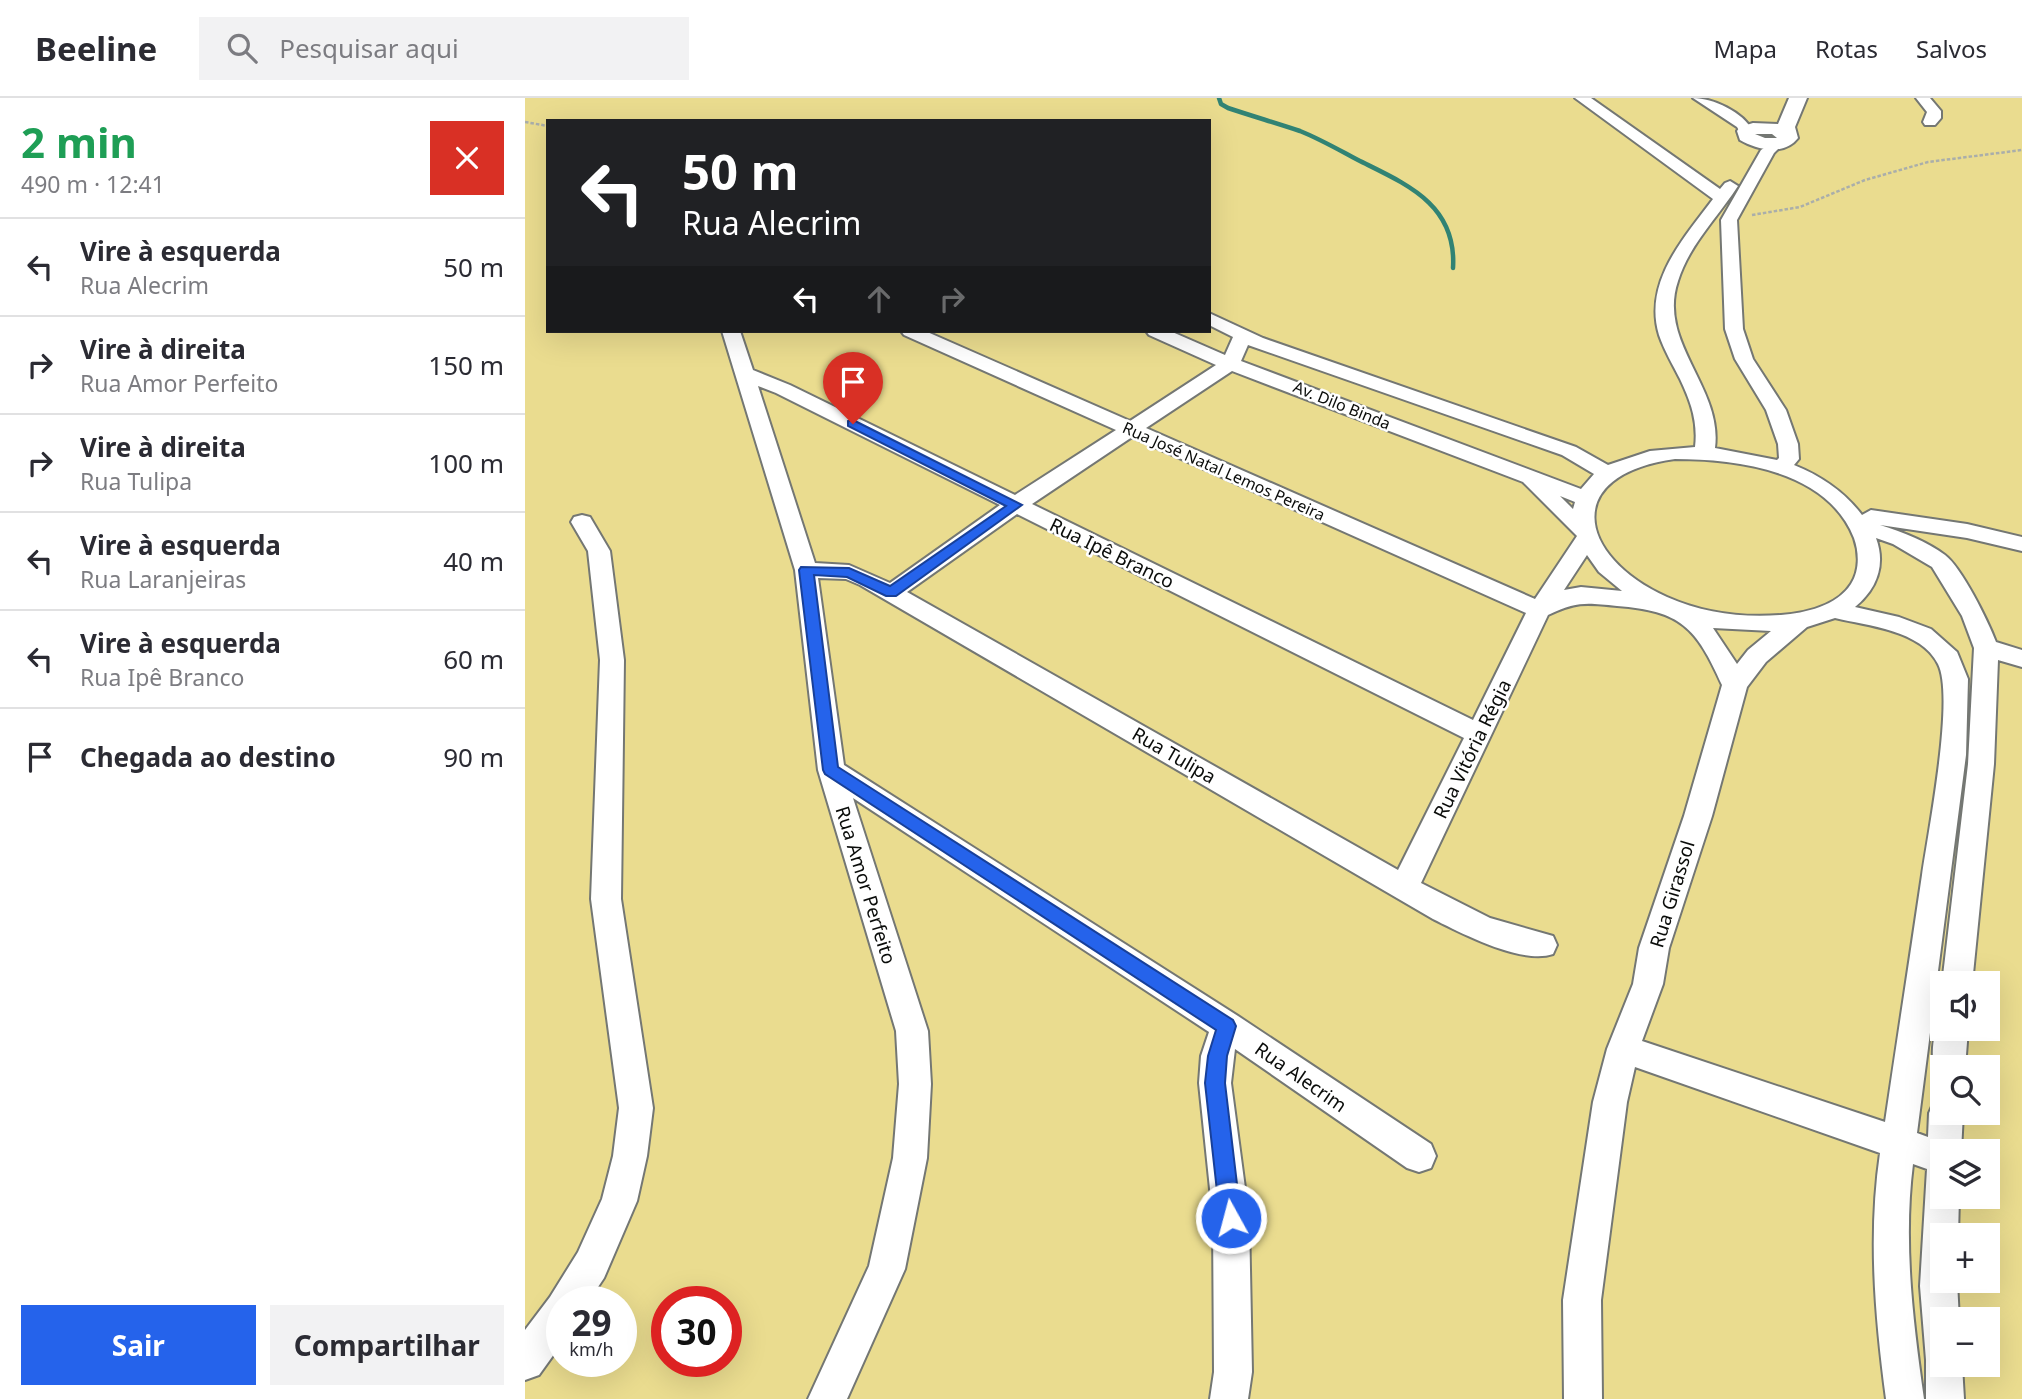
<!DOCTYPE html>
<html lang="pt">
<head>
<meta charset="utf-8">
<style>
  :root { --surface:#fff; --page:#f2f2f3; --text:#2b2b33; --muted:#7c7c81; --line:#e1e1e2; --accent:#2563eb }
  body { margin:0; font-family:"Noto Sans",sans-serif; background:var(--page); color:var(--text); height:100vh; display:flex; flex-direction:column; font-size:26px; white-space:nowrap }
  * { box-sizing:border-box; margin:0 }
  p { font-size:23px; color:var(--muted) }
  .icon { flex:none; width:38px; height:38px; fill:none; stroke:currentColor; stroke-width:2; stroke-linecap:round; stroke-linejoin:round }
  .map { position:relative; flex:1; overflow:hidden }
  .panel { display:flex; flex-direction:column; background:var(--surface); width:525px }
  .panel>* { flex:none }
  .banner { position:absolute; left:21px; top:21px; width:665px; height:214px; border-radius:0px; box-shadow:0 7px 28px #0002; background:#202124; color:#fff; overflow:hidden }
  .buttons { position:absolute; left:1405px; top:873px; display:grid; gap:14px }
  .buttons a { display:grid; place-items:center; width:70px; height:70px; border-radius:0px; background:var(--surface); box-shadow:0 7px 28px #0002; font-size:35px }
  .speed { position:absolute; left:21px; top:1188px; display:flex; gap:14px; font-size:35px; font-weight:700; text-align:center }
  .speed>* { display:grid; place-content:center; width:91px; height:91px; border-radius:50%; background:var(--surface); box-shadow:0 7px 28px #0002; line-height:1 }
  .speed small { font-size:18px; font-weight:400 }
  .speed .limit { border:10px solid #d22; background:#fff; color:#111 }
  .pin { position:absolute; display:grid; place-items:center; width:60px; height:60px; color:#fff; margin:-72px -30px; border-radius:50% 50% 50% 0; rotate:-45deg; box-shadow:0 0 7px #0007 }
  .pin .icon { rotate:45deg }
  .me { position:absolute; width:77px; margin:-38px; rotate:353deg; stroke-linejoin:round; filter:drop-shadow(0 0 5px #0008) }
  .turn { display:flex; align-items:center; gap:24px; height:147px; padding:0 21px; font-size:32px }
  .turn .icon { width:91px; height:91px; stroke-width:2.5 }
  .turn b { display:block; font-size:49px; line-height:60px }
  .lanes { display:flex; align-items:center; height:66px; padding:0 21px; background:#0003; justify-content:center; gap:35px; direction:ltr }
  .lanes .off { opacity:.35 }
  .round { display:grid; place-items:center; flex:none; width:74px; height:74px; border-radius:0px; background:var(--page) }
  .overview { display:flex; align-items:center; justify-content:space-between; height:119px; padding:0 21px }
  h1 { font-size:42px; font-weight:700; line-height:52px; color:#1e9e55 }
  .cta { display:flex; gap:14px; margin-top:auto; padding:14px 21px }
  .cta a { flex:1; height:80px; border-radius:0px; background:var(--accent); color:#fff; font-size:28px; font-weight:700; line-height:80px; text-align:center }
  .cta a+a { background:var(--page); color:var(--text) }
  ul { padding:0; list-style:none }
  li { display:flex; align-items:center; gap:21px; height:98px; padding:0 21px; border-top:2px solid var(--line) }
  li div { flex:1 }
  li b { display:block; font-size:26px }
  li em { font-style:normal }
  header { display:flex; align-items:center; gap:42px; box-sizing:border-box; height:98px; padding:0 35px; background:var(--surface); border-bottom:2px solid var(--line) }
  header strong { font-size:33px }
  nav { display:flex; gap:38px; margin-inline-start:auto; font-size:24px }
  .search { width:490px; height:63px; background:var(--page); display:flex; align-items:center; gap:18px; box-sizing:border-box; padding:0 24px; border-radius:0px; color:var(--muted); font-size:26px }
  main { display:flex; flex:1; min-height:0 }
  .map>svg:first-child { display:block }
  .green { fill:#eadc8f; fill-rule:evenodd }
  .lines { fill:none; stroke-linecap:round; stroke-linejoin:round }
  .stream { stroke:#318374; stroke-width:4.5 }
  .minor-casing { stroke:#747773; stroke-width:4 }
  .tertiary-casing { stroke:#747773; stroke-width:4 }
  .path { stroke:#aaaeaa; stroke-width:2.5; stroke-dasharray:3.5 2; stroke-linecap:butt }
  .minor { fill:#fff; fill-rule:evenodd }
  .tertiary { fill:#fff; fill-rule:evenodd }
  .route { fill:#2563eb; stroke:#184099; stroke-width:2 }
  .labels { text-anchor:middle; stroke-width:5; stroke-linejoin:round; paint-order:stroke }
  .far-street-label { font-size:16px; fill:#0a0c0a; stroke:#fff }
  .street-label { font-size:19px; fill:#0a0c0a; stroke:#fff }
</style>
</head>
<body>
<header>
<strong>Beeline</strong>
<div class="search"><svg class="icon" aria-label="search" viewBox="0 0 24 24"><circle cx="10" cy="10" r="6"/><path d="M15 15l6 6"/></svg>Pesquisar aqui</div>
<nav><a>Mapa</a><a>Rotas</a><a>Salvos</a></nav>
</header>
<main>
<section class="panel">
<div class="overview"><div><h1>2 min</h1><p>490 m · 12:41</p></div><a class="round" style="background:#d93025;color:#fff"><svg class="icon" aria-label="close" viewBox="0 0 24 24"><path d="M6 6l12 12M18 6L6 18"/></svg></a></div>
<ul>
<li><svg class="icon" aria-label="left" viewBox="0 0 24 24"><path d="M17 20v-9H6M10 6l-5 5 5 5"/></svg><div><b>Vire à esquerda</b><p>Rua Alecrim</p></div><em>50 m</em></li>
<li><svg class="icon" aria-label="right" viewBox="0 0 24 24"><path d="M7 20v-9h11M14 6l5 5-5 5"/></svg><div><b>Vire à direita</b><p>Rua Amor Perfeito</p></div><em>150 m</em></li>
<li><svg class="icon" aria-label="right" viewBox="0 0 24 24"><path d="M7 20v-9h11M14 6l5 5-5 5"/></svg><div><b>Vire à direita</b><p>Rua Tulipa</p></div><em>100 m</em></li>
<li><svg class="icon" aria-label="left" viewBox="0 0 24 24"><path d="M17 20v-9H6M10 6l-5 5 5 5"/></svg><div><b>Vire à esquerda</b><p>Rua Laranjeiras</p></div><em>40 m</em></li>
<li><svg class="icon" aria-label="left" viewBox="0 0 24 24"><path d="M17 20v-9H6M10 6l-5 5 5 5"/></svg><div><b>Vire à esquerda</b><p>Rua Ipê Branco</p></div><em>60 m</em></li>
<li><svg class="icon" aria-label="arrive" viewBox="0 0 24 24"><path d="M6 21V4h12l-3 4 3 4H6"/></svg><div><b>Chegada ao destino</b></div><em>90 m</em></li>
</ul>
<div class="cta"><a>Sair</a><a>Compartilhar</a></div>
</section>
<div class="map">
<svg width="1497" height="1301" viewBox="0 0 1497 1301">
  <rect width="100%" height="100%" fill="#f6faf5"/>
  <path class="green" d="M 0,0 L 1497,0 L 1497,1301 L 0,1301 ZM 23,23 L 684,23 L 684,233 L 23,233 ZM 1418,886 L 1463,886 L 1463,931 L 1418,931 ZM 1418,970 L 1463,970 L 1463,1015 L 1418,1015 ZM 1418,1054 L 1463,1054 L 1463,1099 L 1418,1099 ZM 1418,1138 L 1463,1138 L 1463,1183 L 1418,1183 ZM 37,1204 L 96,1204 L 96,1264 L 37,1264 ZM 142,1204 L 201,1204 L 201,1264 L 142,1264 ZM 1418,1222 L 1463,1222 L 1463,1267 L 1418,1267 Z"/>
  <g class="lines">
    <path class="stream" d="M 694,0 L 696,6 L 703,10 C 727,18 751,25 775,33 C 795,41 814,52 833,62 C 881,86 932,106 928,170"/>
    <g class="minor-casing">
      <g id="minor">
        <path d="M 1050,0 L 1066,0 L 1195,91 L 1200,85 L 1205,83 L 1213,88 C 1193,119 1164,147 1153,183 C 1132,245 1198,289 1190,350 L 1252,362 L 1254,360 L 1253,346 L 1241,312 L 1210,261 L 1200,231 L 1196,122 L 1236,52 L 1251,42 L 1258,46 L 1249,55 L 1212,122 L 1218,231 L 1228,261 L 1261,312 L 1273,346 L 1274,361 L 1269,367 C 1296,378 1319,393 1337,417 L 1346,412 L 1442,426 L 1497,439 L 1497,453 L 1442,440 L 1355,427 C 1378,434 1401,443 1420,457 C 1437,470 1463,523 1471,544 L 1497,552 L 1497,569 L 1473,562 L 1469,666 L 1447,886 L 1417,886 L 1443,666 L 1449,550 L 1437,518 L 1407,469 L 1368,446 L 1351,440 C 1361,467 1352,491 1330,509 L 1374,519 L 1406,531 L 1432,554 L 1443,581 L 1441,657 L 1392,1035 L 1403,1039 L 1404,1015 L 1409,1004 L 1418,1001 L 1418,1015 L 1438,1015 L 1436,1054 L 1418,1054 L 1418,1099 L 1434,1099 L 1433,1138 L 1418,1138 L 1418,1183 L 1432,1183 L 1434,1222 L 1418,1222 L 1418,1267 L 1437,1267 L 1439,1301 L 1401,1301 L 1401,1262 L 1395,1188 L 1402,1071 L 1388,1066 C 1378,1144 1388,1224 1399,1301 L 1361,1301 C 1350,1219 1343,1136 1355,1055 L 1110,969 L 1102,1004 L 1076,1202 L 1077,1301 L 1039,1301 L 1038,1202 L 1068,1004 L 1082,951 L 1108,886 L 1114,850 L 1159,718 L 1197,587 C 1171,529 1156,513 1092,508 C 1061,505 1053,503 1023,517 L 896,785 L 965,820 L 1028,838 L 1032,847 L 1028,856 C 997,867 936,835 908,821 L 335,487 L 321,481 L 293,480 L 319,667 L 713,918 L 906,1046 L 911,1058 L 906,1070 L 894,1074 L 882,1070 L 710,951 L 706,985 L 724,1120 L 727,1274 L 723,1301 L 685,1301 L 689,1274 L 688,1120 L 674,985 L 676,958 L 684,934 L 328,700 L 403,933 L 406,986 L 402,1060 L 380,1171 L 322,1301 L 283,1301 L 344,1168 L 368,1060 L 374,986 L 371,933 L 293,672 L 270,472 L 197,233 L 215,233 L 228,272 L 265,287 L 490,397 L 591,332 L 379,237 L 376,233 L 400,233 L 605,323 L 691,267 L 624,237 L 621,233 L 645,233 L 700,257 L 708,239 L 684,227 L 684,215 L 738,240 L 1051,349 L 1083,367 L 1125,353 L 1170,349 C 1173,324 1166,304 1155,281 C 1148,267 1139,252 1134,237 C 1118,184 1159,140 1188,101 ZM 723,247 L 1037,357 L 1069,376 L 1056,391 L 716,263 ZM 707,273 L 998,384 L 1052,438 L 1010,501 L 621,330 ZM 233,288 L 251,295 L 475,407 L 365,485 L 324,467 L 290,465 ZM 607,339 L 1001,515 L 948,622 L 507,406 ZM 1150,361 C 1212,361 1302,372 1329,440 C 1334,454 1335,472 1326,486 C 1312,508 1280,515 1256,517 C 1217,520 1178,515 1142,499 C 1053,459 1035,377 1150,361 ZM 1035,398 L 1050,404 L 1048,411 ZM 492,416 L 939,640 L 873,772 L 382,494 ZM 1062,457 L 1074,474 L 1097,493 L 1056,489 L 1039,492 ZM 1310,520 C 1343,528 1396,532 1413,566 C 1430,599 1403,735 1397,777 C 1385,859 1372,942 1360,1024 L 1117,943 L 1138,886 L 1144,850 L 1187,718 L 1222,589 L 1241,564 L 1282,529 ZM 1188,530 L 1246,533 L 1223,552 L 1212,566 Z"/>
        <path d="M 1168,0 C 1188,0 1218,14 1228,33 L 1226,36 L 1216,36 L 1212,29 Z"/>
        <path d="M 1391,0 L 1405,0 L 1416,13 L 1416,20 L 1410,27 L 1400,27 L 1398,24 L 1402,14 Z"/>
        <path d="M 57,417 L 65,419 L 85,453 L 99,562 L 96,801 L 128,1010 L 122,1058 L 112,1103 L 79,1180 L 63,1204 L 37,1204 L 37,1245 L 14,1277 L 0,1282 L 0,1232 L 25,1199 L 53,1154 L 77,1101 L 88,1058 L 94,1010 L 66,801 L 75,562 L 63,453 L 46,424 L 49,419 Z"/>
        <path d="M 1418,920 L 1418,931 L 1443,931 L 1440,970 L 1418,970 L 1418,982 L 1413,980 C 1405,965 1406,934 1418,920 Z"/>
      </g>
    </g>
    <g class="tertiary-casing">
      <path id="tertiary" d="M 1264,0 L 1282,0 L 1270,29 L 1273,40 C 1259,58 1232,52 1215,42 L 1212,33 L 1215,29 L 1228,25 L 1253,26 ZM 1230,36 L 1247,36 L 1252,40 L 1240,40 Z"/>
    </g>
    <g class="path">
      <path d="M 0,24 L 23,28"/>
      <path d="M 1227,117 L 1275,109 L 1340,82 L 1403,64 L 1497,52"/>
    </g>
    <use href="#minor" class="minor"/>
    <use href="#tertiary" class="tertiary"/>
  </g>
  <path class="route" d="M 328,322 L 497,407 L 371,498 L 361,498 L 322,479 L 289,477 L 313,669 L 708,922 L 711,928 L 702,958 L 700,985 L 716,1120 L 713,1128 L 706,1131 L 698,1128 L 695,1120 L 680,985 L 683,958 L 691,932 L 300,676 L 298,672 L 274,472 L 276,469 L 324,470 L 365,488 L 481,408 L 323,328 L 323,323 Z"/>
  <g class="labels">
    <g class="far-street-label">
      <text transform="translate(817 307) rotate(22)" y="6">Av. Dilo Binda</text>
      <text transform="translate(699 373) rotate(24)" y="6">Rua José Natal Lemos Pereira</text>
    </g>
    <g class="street-label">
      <text transform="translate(587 455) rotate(26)" y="7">Rua Ipê Branco</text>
      <text transform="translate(947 651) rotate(-64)" y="7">Rua Vitória Régia</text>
      <text transform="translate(649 657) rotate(30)" y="7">Rua Tulipa</text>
      <text transform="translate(341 787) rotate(73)" y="7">Rua Amor Perfeito</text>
      <text transform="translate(1147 796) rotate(-73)" y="7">Rua Girassol</text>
      <text transform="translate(776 979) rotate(35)" y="7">Rua Alecrim</text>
    </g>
  </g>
</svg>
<div class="buttons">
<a><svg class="icon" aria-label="sound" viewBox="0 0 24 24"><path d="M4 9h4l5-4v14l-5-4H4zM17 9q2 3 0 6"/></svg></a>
<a><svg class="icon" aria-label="search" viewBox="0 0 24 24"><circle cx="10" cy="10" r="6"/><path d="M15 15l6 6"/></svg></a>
<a><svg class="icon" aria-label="layers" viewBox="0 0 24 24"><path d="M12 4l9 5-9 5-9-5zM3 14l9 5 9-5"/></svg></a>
<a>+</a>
<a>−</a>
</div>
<div class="speed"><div>29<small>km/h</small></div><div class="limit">30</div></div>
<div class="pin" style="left:328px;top:326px;background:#d93025"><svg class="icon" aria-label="arrive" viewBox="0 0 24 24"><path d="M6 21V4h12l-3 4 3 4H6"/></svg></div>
<svg class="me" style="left:706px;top:1120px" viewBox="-20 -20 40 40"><circle r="17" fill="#2563eb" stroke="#fff" stroke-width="3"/><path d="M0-11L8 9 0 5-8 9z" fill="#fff"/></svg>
<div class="banner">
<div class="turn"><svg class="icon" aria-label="left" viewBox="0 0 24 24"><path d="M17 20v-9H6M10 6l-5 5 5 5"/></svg><div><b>50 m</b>Rua Alecrim</div></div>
<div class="lanes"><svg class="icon" aria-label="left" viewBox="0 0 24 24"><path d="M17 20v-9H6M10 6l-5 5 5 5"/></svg><svg class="icon off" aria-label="ahead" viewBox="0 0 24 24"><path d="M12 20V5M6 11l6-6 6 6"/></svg><svg class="icon off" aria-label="right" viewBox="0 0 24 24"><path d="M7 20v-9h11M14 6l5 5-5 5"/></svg></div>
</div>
</div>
</main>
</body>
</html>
